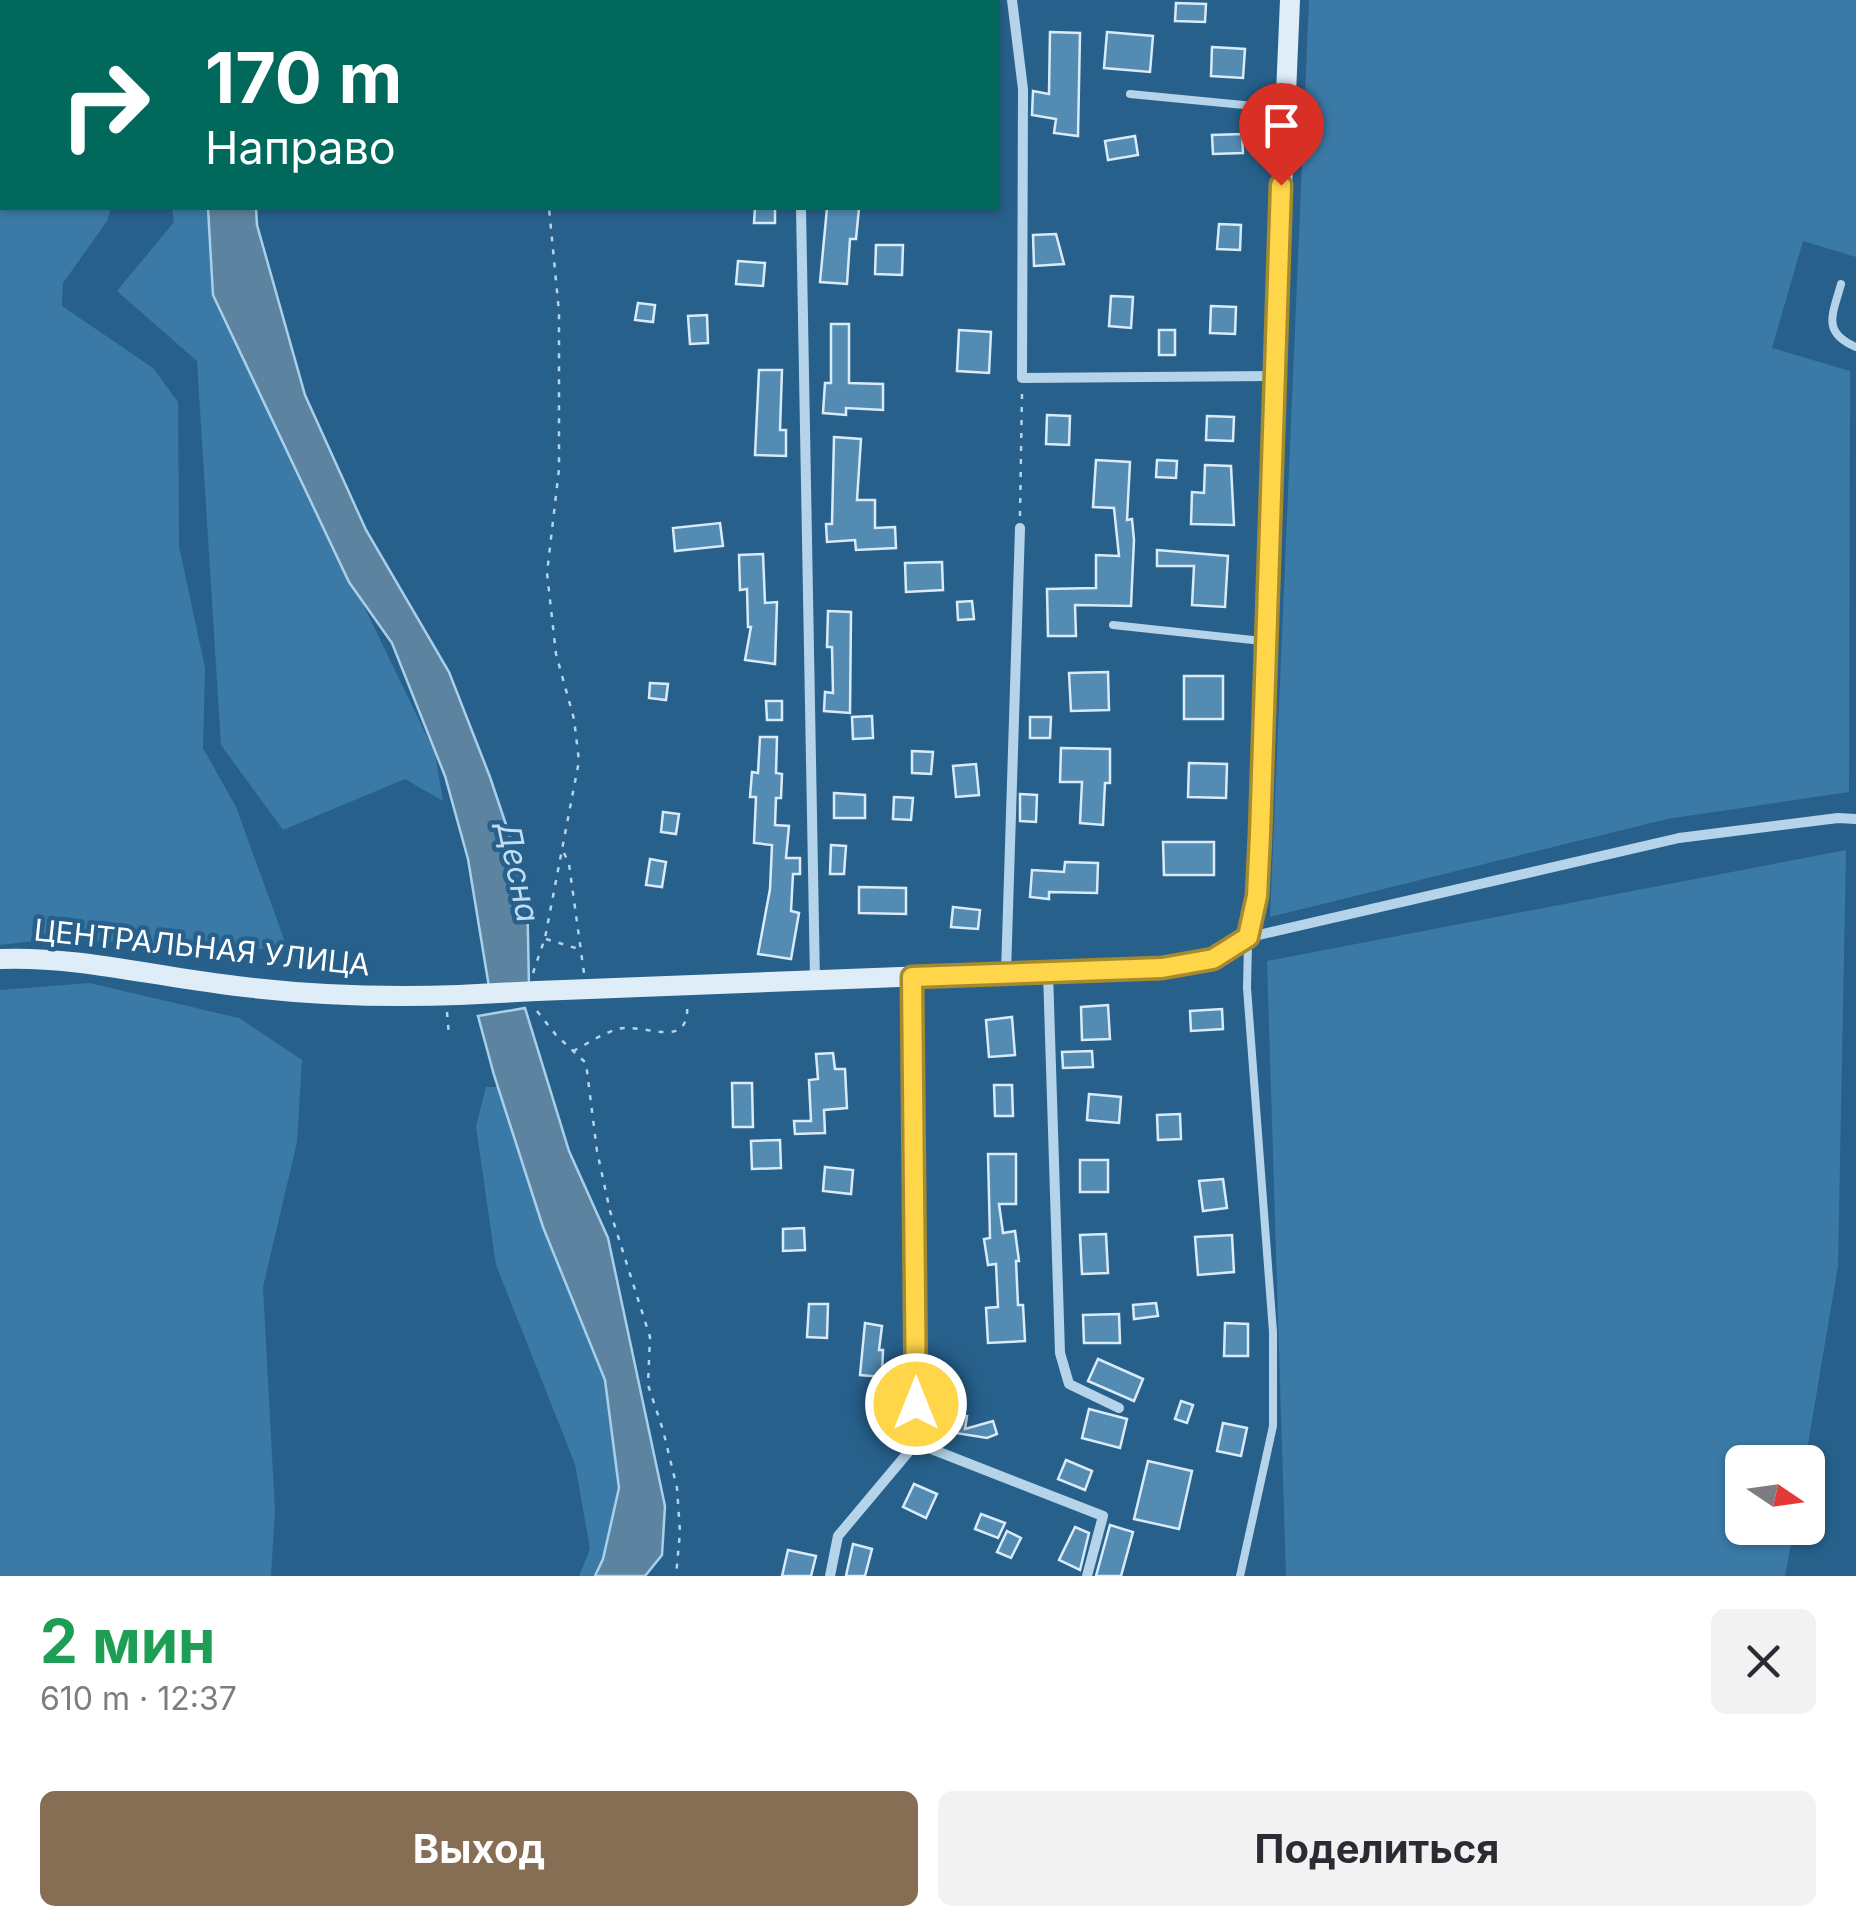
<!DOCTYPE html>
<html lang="ru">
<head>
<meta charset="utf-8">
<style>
  :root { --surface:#fff; --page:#f2f2f3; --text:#2b2b33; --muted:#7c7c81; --accent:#856e53 }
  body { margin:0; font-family:Inter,sans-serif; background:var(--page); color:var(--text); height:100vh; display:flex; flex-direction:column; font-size:38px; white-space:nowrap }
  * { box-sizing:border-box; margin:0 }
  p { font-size:32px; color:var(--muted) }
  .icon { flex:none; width:55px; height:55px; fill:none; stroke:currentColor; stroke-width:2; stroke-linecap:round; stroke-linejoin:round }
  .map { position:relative; height:1576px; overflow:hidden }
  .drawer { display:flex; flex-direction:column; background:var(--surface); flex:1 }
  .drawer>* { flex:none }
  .banner { position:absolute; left:0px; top:0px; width:1000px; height:210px; box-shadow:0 2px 8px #0004; background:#00695c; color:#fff; overflow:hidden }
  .needle { width:65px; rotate:103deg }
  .controls { position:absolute; left:1725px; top:1445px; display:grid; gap:20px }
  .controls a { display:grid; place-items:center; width:100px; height:100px; border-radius:15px; background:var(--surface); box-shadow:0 2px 8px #0004; font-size:50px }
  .pin { position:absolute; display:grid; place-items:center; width:85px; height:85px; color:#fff; margin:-102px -42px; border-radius:50% 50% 50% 0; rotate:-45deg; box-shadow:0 0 10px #0007 }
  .pin .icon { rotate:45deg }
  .me { position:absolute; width:110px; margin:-55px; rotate:0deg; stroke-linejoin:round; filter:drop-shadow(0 0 8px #0008) }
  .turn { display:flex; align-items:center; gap:35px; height:210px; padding:0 40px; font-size:45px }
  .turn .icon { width:130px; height:130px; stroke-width:2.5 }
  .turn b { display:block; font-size:70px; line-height:85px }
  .round { display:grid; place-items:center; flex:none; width:105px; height:105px; border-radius:15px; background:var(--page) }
  .summary { display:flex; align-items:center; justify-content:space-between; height:170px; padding:0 40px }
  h1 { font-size:60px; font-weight:700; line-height:75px; color:#1e9e55 }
  .primary-button { display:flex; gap:20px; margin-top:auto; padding:20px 40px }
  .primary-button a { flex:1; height:115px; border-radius:15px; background:var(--accent); color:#fff; font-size:40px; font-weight:700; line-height:115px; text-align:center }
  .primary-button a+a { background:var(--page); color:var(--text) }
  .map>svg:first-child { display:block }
  .green { fill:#3b7aa7 }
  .water { fill:#5c83a0; stroke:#a9d0ea; stroke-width:2.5 }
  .building { fill:#538bb3; stroke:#d9ebf8; stroke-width:2.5 }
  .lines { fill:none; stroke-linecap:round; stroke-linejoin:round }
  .path { stroke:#b5d4ea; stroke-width:2.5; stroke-dasharray:5 8; stroke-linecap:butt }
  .lane { stroke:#b5d4ea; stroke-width:8 }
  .street { stroke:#b5d4ea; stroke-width:10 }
  .secondary { stroke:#dfedf8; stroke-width:20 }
  .secondary-bridge { stroke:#dfedf8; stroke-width:20 }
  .route-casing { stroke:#a68a30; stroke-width:25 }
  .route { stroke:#ffd54a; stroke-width:18 }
  .labels { text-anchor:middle; stroke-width:9; stroke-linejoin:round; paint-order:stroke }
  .street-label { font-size:30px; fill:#fff; stroke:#27608b }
  .water-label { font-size:32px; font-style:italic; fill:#c1ddf1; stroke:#27608b }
</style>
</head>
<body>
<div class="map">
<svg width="1856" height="1576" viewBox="0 0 1856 1576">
  <rect width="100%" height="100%" fill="#27608b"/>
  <g class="green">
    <path d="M 0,0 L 106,0 L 106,2 L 2,2 L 2,208 L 111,208 L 107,221 L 63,283 L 62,306 L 153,368 L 178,402 L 179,546 L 205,668 L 203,748 L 236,807 L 288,950 L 52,939 L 0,945 Z"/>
    <path d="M 1309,0 L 1856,0 L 1856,257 L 1803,241 L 1772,348 L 1850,371 L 1849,792 L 1667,819 L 1270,917 Z"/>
    <path d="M 172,208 L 208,208 L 213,295 L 435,753 L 443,801 L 405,779 L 283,830 L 221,745 L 197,361 L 117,291 L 174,222 Z"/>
    <path d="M 1846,850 L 1838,1266 L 1805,1462 L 1742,1462 L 1742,1528 L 1794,1528 L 1785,1576 L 1286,1576 L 1267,961 Z"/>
    <path d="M 89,983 L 239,1018 L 302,1060 L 297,1142 L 263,1287 L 275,1511 L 271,1576 L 0,1576 L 0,990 Z"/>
    <path d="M 486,1087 L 498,1087 L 543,1227 L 605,1380 L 619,1488 L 603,1559 L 595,1576 L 579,1576 L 590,1549 L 575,1464 L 496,1265 L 476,1127 Z"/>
  </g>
  <g class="water">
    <path d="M 208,208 L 256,208 L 257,225 L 305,395 L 366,530 L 449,672 L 490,777 L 527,887 L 529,986 L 489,987 L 468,859 L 445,776 L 392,643 L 349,582 L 213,295 Z"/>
    <path d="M 525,1008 L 569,1151 L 608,1238 L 665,1506 L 662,1555 L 645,1576 L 595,1576 L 603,1559 L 619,1488 L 605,1380 L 543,1227 L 494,1075 L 478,1016 Z"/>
  </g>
  <g class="building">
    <path d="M 1176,3 L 1206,4 L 1205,22 L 1175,21 Z"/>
    <path d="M 1050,32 L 1080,33 L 1078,136 L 1054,133 L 1056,119 L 1032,115 L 1033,91 L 1049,94 Z"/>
    <path d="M 1107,32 L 1153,36 L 1150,72 L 1104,68 Z"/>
    <path d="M 1212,47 L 1245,49 L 1243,78 L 1211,76 Z"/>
    <path d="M 1242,134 L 1243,153 L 1213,154 L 1212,135 Z"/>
    <path d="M 1135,136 L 1138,155 L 1108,160 L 1105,141 Z"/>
    <path d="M 755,208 L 775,208 L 775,223 L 754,223 Z"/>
    <path d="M 827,208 L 859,208 L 856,239 L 850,239 L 847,284 L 820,282 Z"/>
    <path d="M 1219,224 L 1241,225 L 1240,250 L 1217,249 Z"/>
    <path d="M 1056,234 L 1064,264 L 1034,266 L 1033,235 Z"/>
    <path d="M 876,245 L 903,245 L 902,275 L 875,274 Z"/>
    <path d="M 738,261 L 765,263 L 763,286 L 736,284 Z"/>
    <path d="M 1111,296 L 1133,297 L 1131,328 L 1109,326 Z"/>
    <path d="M 638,303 L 655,305 L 653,322 L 635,320 Z"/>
    <path d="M 1211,306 L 1236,307 L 1235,334 L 1210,333 Z"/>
    <path d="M 707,315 L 708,343 L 690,344 L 688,316 Z"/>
    <path d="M 831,324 L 849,324 L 849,383 L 883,384 L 883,410 L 846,408 L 846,415 L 823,413 L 825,383 L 831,383 Z"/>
    <path d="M 959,330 L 991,332 L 989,373 L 957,371 Z"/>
    <rect x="1159" y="330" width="16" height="25"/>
    <path d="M 759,370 L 782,370 L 780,430 L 786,430 L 786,456 L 755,455 Z"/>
    <path d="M 1047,415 L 1070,416 L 1069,445 L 1046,444 Z"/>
    <path d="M 1207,416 L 1234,417 L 1233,441 L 1206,440 Z"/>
    <path d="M 834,437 L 861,439 L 857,500 L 875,500 L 875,528 L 895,527 L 896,548 L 856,550 L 855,540 L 827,542 L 826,524 L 832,524 Z"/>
    <path d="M 1096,460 L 1130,462 L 1127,520 L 1132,519 L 1134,540 L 1131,606 L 1075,605 L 1076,636 L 1048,636 L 1047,589 L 1096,588 L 1096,555 L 1119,556 L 1114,508 L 1093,507 Z"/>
    <path d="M 1157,460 L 1177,461 L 1176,478 L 1156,477 Z"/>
    <path d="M 1205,465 L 1231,466 L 1234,525 L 1191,524 L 1192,492 L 1204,493 Z"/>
    <path d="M 720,523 L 723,546 L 675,551 L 673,528 Z"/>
    <path d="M 1157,550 L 1228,556 L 1225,607 L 1192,605 L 1194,566 L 1157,566 Z"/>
    <path d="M 763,554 L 765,603 L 777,602 L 775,664 L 745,660 L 751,627 L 748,627 L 747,589 L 740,590 L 739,555 Z"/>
    <path d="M 942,562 L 943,590 L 906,592 L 905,563 Z"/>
    <path d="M 972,601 L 974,619 L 958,620 L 957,602 Z"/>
    <path d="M 828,611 L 851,612 L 850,713 L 824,711 L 825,692 L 833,693 L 832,647 L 827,647 Z"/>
    <path d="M 1108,672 L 1109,710 L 1071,711 L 1069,673 Z"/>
    <rect x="1184" y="676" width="39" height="43"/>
    <path d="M 650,683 L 668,684 L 666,700 L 649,698 Z"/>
    <path d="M 766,701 L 782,701 L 782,720 L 767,720 Z"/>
    <path d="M 872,716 L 873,738 L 853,739 L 852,717 Z"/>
    <path d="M 1030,717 L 1051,717 L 1050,738 L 1030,738 Z"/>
    <path d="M 760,737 L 777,737 L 776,773 L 782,774 L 781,798 L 776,798 L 775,825 L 789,826 L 786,858 L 800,858 L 800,874 L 793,874 L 791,911 L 799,913 L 791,959 L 758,954 L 770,889 L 772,845 L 754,843 L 756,797 L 750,797 L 752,772 L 758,773 Z"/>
    <path d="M 1061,748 L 1110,749 L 1110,783 L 1105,783 L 1103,825 L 1080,823 L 1082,782 L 1060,782 Z"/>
    <path d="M 912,751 L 933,752 L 931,774 L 912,773 Z"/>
    <path d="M 1189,763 L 1227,764 L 1226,798 L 1188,797 Z"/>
    <path d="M 976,764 L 979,795 L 956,797 L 953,766 Z"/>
    <path d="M 834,793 L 865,795 L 865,818 L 834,818 Z"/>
    <path d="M 1020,794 L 1037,795 L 1036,822 L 1020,821 Z"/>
    <path d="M 894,797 L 913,798 L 911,820 L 893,819 Z"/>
    <path d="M 663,812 L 679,814 L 676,834 L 661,832 Z"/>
    <path d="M 1163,842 L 1214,842 L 1214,875 L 1164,875 Z"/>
    <path d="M 831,845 L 846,846 L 844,874 L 830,874 Z"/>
    <path d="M 650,859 L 666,862 L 662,887 L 646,885 Z"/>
    <path d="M 1065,862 L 1098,863 L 1097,893 L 1049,892 L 1049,899 L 1030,897 L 1032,870 L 1064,872 Z"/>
    <path d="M 859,887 L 906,888 L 906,914 L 859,913 Z"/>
    <path d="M 953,907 L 980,910 L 978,929 L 951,927 Z"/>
    <path d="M 1108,1005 L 1110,1039 L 1082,1040 L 1081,1007 Z"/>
    <path d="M 1222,1009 L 1223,1029 L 1191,1031 L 1190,1011 Z"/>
    <path d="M 1012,1017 L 1015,1055 L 989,1057 L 986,1020 Z"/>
    <path d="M 1092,1051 L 1093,1067 L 1063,1068 L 1062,1052 Z"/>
    <path d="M 833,1053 L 835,1069 L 845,1069 L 847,1108 L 824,1110 L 825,1133 L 795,1134 L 794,1121 L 811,1121 L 809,1080 L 818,1079 L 816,1054 Z"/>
    <path d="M 732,1083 L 752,1083 L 753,1127 L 733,1127 Z"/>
    <path d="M 994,1085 L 1012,1085 L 1013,1116 L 995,1116 Z"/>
    <path d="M 1089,1094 L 1121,1097 L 1119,1123 L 1087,1120 Z"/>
    <path d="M 1180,1114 L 1181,1139 L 1158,1140 L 1157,1115 Z"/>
    <path d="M 780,1140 L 781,1168 L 752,1169 L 751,1141 Z"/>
    <path d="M 988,1154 L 1016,1154 L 1016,1204 L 999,1204 L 1003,1233 L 1015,1231 L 1019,1261 L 1016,1261 L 1018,1305 L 1023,1305 L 1025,1341 L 988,1343 L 986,1308 L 998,1307 L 996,1264 L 988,1265 L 984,1239 L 990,1238 Z"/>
    <rect x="1080" y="1160" width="28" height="32"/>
    <path d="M 825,1167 L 853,1170 L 851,1194 L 823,1191 Z"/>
    <path d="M 1223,1179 L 1227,1208 L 1203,1211 L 1199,1181 Z"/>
    <path d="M 804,1228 L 805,1250 L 783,1251 L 783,1229 Z"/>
    <path d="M 1106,1234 L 1108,1273 L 1082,1274 L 1080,1235 Z"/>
    <path d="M 1232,1235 L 1234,1272 L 1198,1275 L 1195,1237 Z"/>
    <path d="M 1156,1303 L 1158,1316 L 1134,1319 L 1133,1305 Z"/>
    <path d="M 809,1304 L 828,1304 L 827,1338 L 807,1337 Z"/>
    <path d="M 1119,1314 L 1120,1343 L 1084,1343 L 1083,1315 Z"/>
    <path d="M 865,1323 L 882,1326 L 879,1350 L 883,1350 L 882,1377 L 860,1375 Z"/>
    <path d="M 1225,1323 L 1248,1324 L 1248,1356 L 1224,1356 Z"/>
    <path d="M 1098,1359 L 1143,1379 L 1134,1401 L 1088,1381 Z"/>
    <path d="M 1181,1401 L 1193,1405 L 1187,1423 L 1175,1419 Z"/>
    <path d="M 1089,1409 L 1127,1419 L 1120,1448 L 1082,1438 Z"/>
    <path d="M 939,1412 L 967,1416 L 965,1429 L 993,1421 L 997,1434 L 987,1438 L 937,1430 Z"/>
    <path d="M 1223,1423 L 1247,1428 L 1241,1456 L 1217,1451 Z"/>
    <path d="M 1066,1460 L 1092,1471 L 1085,1490 L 1058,1479 Z"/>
    <path d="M 1148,1461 L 1192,1471 L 1179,1529 L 1134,1519 Z"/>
    <path d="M 914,1484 L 937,1494 L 926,1518 L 903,1507 Z"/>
    <path d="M 981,1514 L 1005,1523 L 998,1538 L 975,1529 Z"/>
    <path d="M 1110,1525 L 1133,1532 L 1121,1576 L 1096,1576 Z"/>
    <path d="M 1075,1527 L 1089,1533 L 1080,1570 L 1059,1560 Z"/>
    <path d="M 1007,1531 L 1021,1538 L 1011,1558 L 997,1552 Z"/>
    <path d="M 853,1544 L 872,1549 L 865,1576 L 846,1576 Z"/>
    <path d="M 788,1550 L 816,1556 L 811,1576 L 782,1576 Z"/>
  </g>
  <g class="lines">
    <g class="path">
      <path d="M 531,0 L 531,2"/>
      <path d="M 552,2 L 553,0"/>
      <path d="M 1020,516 L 1022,394"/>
      <path d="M 564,853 L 569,864 L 584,973"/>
      <path d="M 546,939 L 582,950"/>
      <path d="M 533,973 L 545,938 L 579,761 L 574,719 L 556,654 L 547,573 L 559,469 L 559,312 L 549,208"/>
      <path d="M 537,1011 L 556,1035 L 586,1063 L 597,1151 L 610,1211 L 650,1337 L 648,1385 L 663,1430 L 677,1488 L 680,1532 L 676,1576"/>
      <path d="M 447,1012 L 449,1036"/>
      <path d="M 573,1051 C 587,1044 603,1033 618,1029 C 644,1022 691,1053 687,1003"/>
    </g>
    <g class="lane">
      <path d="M 1130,94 L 1284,109"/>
      <path d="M 1841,284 C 1833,314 1821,332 1856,347"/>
      <path d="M 1113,625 L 1262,641"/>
      <path d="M 1240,1576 L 1273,1426 L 1273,1332 L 1247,988 L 1248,942"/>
    </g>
    <g class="street">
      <path d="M 795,0 L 795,2"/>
      <path d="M 1012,0 L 1023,89 L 1022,378 L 1274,376"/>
      <path d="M 801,208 L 815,981"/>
      <path d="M 1250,937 L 1679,838 L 1838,818 L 1856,819"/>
      <path d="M 1048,972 L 1060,1353 L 1069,1384 L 1119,1408"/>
      <path d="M 1006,973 L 1020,528"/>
      <path d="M 913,977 L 916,1443 L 1103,1516 L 1087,1576"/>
      <path d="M 830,1576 L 838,1536 L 916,1443"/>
    </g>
    <g class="secondary">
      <path d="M 0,959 C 74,956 148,975 221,984 C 301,995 378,998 459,995"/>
      <path d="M 537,991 L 1162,967 L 1213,959 L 1249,937 L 1257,896 L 1261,835 L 1274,376 L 1290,0"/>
    </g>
    <path class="secondary-bridge" d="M 459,995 L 537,991"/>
  </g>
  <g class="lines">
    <g class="route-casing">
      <path id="route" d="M 916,1404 L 912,977 L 1162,968 L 1213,959 L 1248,937 L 1257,896 L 1260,835 L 1281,185"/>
    </g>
    <use href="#route" class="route"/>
  </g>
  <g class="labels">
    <g class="street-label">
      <text transform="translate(202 948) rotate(6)" y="10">ЦЕНТРАЛЬНАЯ УЛИЦА</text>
    </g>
    <g class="water-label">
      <text transform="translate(518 872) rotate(78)" y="11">Десна</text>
    </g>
  </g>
</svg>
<div class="controls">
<a><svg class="needle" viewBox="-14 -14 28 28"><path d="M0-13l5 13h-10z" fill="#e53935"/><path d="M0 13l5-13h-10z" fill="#7c7c81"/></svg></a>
</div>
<div class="pin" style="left:1281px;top:185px;background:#d93025"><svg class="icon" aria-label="arrive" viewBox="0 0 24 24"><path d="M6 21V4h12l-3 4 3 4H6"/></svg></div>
<svg class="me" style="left:916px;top:1404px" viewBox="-20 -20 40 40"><circle r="17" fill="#ffd54a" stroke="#fff" stroke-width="3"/><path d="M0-11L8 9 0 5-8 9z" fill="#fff"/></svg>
<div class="banner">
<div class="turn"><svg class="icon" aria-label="right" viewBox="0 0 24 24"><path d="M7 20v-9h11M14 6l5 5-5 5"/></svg><div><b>170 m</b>Направо</div></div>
</div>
</div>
<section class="drawer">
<div class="summary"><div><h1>2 мин</h1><p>610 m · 12:37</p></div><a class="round"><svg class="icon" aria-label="close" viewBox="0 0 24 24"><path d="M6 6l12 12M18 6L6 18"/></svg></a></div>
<div class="primary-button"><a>Выход</a><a>Поделиться</a></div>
</section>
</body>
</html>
